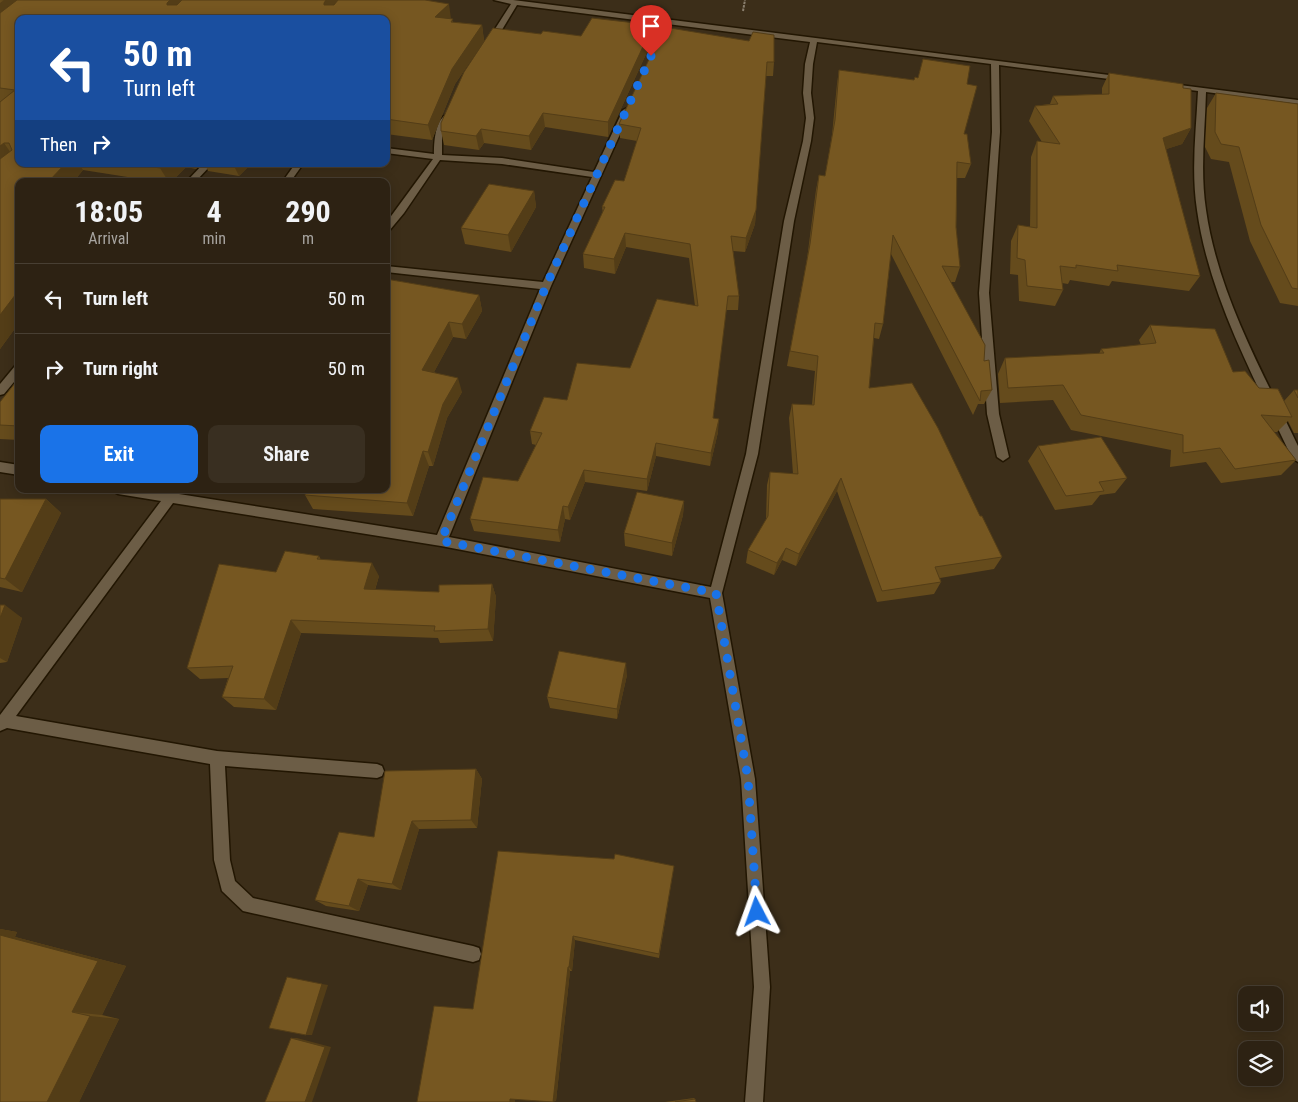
<!DOCTYPE html>
<html lang="en">
<head>
<meta charset="utf-8">
<style>
  :root { --surface:#2d2213; --page:#392f21; --text:#f1f3f6; --muted:#a7a4a0; --line:#483f33; --accent:#1a73e8 }
  body { margin:0; font-family:"Roboto Condensed",sans-serif; background:var(--page); color:var(--text); height:100vh; display:flex; flex-direction:column; font-size:19px; white-space:nowrap }
  * { box-sizing:border-box; margin:0 }
  p { font-size:16px; color:var(--muted) }
  .icon { flex:none; width:28px; height:28px; fill:none; stroke:currentColor; stroke-width:2; stroke-linecap:round; stroke-linejoin:round }
  .map { position:relative; flex:1; overflow:hidden }
  .sheet { position:absolute; left:15px; top:178px; width:375px; height:315px; display:flex; flex-direction:column; background:var(--surface); border-radius:10px; box-shadow:0 2px 12px #0003,0 0 0 1px var(--line) }
  .sheet>* { flex:none }
  .banner { position:absolute; left:15px; top:15px; width:375px; height:152px; border-radius:10px; box-shadow:0 2px 12px #0003,0 0 0 1px var(--line); background:#1a4fa0; color:#fff; overflow:hidden }
  .controls { position:absolute; left:1238px; top:986px; display:grid; gap:10px }
  .controls a { display:grid; place-items:center; width:45px; height:45px; border-radius:10px; background:var(--surface); box-shadow:0 2px 12px #0003,0 0 0 1px var(--line); font-size:25px }
  .pin { position:absolute; display:grid; place-items:center; width:42px; height:42px; color:#fff; margin:-51px -21px; border-radius:50% 50% 50% 0; rotate:-45deg; box-shadow:0 0 5px #0007 }
  .pin .icon { rotate:45deg }
  .me { position:absolute; width:55px; margin:-28px; rotate:356deg; stroke-linejoin:round; filter:drop-shadow(0 0 4px #0008) }
  .turn { display:flex; align-items:center; gap:18px; height:105px; padding:0 25px; font-size:22px }
  .turn .icon { width:65px; height:65px; stroke-width:2.5 }
  .turn b { display:block; font-size:35px; line-height:42px }
  .then { display:flex; align-items:center; height:48px; padding:0 25px; background:#0003; gap:10px; font-size:19px }
  .eta { display:flex; justify-content:space-evenly; align-items:center; height:85px; text-align:center }
  .eta b { font-size:30px; font-weight:700; line-height:35px }
  .cta { display:flex; gap:10px; margin-top:auto; padding:10px 25px }
  .cta a { flex:1; height:58px; border-radius:10px; background:var(--accent); color:#fff; font-size:20px; font-weight:700; line-height:58px; text-align:center }
  .cta a+a { background:var(--page); color:var(--text) }
  ul { padding:0; list-style:none }
  li { display:flex; align-items:center; gap:15px; height:70px; padding:0 25px; border-top:1px solid var(--line) }
  li div { flex:1 }
  li b { display:block; font-size:19px }
  li em { font-style:normal }
  .map>svg:first-child { display:block }
  .lines { fill:none; stroke-linecap:round; stroke-linejoin:round }
  .street-casing { stroke:#221602; stroke-width:3 }
  .path { stroke:#8a7f6e; stroke-width:2; stroke-dasharray:2.5 1; stroke-linecap:butt }
  .street { fill:#6c5d46; fill-rule:evenodd }
  .wall { fill:#654b1c }
  .shaded-wall { fill:#533d17 }
  .building { fill:#765721; stroke:#533d17 }
  .route { stroke:#1a73e8; stroke-width:9; stroke-dasharray:0 16.2 }
</style>
</head>
<body>
<div class="map">
<svg width="1298" height="1102" viewBox="0 0 1298 1102">
  <rect width="100%" height="100%" fill="#3c2e19"/>
  <g class="lines">
    <g class="street-casing">
      <g id="street">
        <path d="M 494,0 L 513,0 L 1125,77 L 1129,79 L 1125,81 L 999,65 L 1000,132 L 989,293 L 999,414 L 1009,457 L 1003,461 L 997,457 L 987,414 L 979,293 L 992,132 L 991,64 L 817,42 L 813,64 L 811,93 L 814,118 L 811,141 L 794,221 L 758,454 L 722,593 L 755,779 L 770,987 L 763,1102 L 745,1102 L 754,987 L 741,779 L 710,598 L 441,546 L 173,503 L 16,716 L 217,751 L 377,764 L 382,766 L 384,771 L 382,776 L 377,778 L 225,766 L 230,860 L 235,881 L 253,898 L 473,946 L 479,948 L 481,954 L 479,960 L 473,962 L 243,911 L 222,891 L 214,860 L 210,764 L 7,728 L 0,731 L 0,715 L 161,501 L 118,494 L 114,492 L 112,489 L 146,489 L 167,492 L 169,489 L 182,489 L 179,494 L 437,535 L 540,289 L 386,272 L 386,266 L 543,282 L 592,177 L 502,164 L 440,160 L 404,213 L 389,231 L 386,232 L 386,223 L 433,159 L 386,153 L 386,148 L 434,154 C 434,142 435,120 447,114 L 451,116 L 442,137 L 442,155 L 502,158 L 594,172 L 623,110 L 627,108 L 631,110 L 551,286 L 449,537 L 711,587 L 746,454 L 784,221 L 803,141 L 806,118 L 803,93 L 805,64 L 810,42 L 517,5 L 494,43 L 490,45 L 486,43 L 511,4 Z"/>
        <path d="M 1164,83 L 1298,100 L 1298,104 L 1206,92 C 1205,131 1200,171 1206,210 C 1218,294 1262,371 1298,446 L 1298,462 L 1292,458 C 1255,379 1209,297 1197,210 C 1191,170 1196,131 1198,91 L 1167,87 L 1163,85 Z"/>
        <path d="M 203,164 L 212,164 L 196,181 L 187,181 Z"/>
        <path d="M 295,164 L 303,164 L 291,181 L 283,181 Z"/>
        <path d="M 19,365 L 19,376 L 4,394 L 0,395 L 0,384 L 15,366 Z"/>
        <path d="M 0,462 L 19,465 L 19,475 L 0,472 Z"/>
      </g>
    </g>
    <path class="path" d="M 743,11 L 745,0"/>
    <use href="#street" class="street"/>
  </g>
  <g class="wall">
    <path d="M 0,0 L 451,19 L 453,22 L 482,25 L 484,41 L 455,84 L 432,140 L 386,134 L 386,19 L 19,164 L 201,164 L 196,169 L 186,167 L 172,181 L 153,181 L 83,170 L 74,181 L 19,181 L 19,323 L 0,349 Z"/>
    <path d="M 653,25 L 653,39 L 608,137 L 545,127 L 531,150 L 484,143 L 479,150 L 444,145 L 441,131 L 541,34 L 581,36 Z"/>
    <path d="M 664,27 L 774,62 L 773,76 L 766,76 L 756,210 L 755,224 L 745,252 L 733,251 L 739,296 L 738,310 L 726,310 L 713,418 L 718,432 L 710,466 L 656,456 L 647,491 L 585,482 L 570,520 L 565,519 L 560,542 L 474,531 L 470,519 L 518,481 L 536,445 L 532,444 L 530,431 L 567,400 L 630,368 L 695,306 L 689,258 L 626,247 L 615,274 L 584,268 L 583,254 L 603,213 L 602,207 L 624,181 L 637,141 L 620,138 L 619,124 Z"/>
    <path d="M 923,59 L 967,84 L 964,134 L 971,164 L 965,178 L 957,178 L 956,227 L 960,267 L 955,282 L 951,282 L 984,361 L 992,390 L 984,404 L 978,404 L 973,415 L 891,254 L 883,324 L 879,339 L 874,338 L 869,388 L 980,516 L 1002,557 L 994,569 L 940,578 L 941,582 L 934,594 L 877,602 L 837,491 L 796,566 L 782,560 L 774,575 L 746,563 L 748,550 L 766,520 L 767,485 L 770,472 L 793,474 L 789,418 L 792,404 L 812,405 L 815,371 L 787,366 L 807,259 L 816,190 L 819,175 L 825,176 L 832,135 L 837,84 L 839,70 L 914,80 L 918,78 Z"/>
    <path d="M 1109,73 L 1191,128 L 1182,144 L 1166,149 L 1200,276 L 1189,291 L 1112,281 L 1109,286 L 1070,280 L 1068,284 L 1062,283 L 1063,290 L 1055,306 L 1019,301 L 1018,275 L 1010,274 L 1011,241 L 1018,225 L 1030,227 L 1031,157 L 1037,141 L 1042,142 L 1029,121 L 1035,106 L 1050,104 L 1053,96 L 1102,94 L 1102,88 Z"/>
    <path d="M 1216,93 L 1298,104 L 1298,306 L 1280,303 L 1250,241 L 1229,162 L 1211,159 L 1205,147 L 1207,108 Z"/>
    <path d="M 205,164 L 251,164 L 239,176 L 208,171 Z"/>
    <path d="M 534,191 L 536,207 L 511,252 L 465,244 L 461,228 Z"/>
    <path d="M 386,279 L 479,295 L 482,311 L 466,339 L 453,337 L 434,372 L 462,392 L 447,418 L 433,466 L 429,466 L 413,516 L 313,509 L 305,495 L 306,493 L 270,489 L 386,489 Z"/>
    <path d="M 1150,325 L 1259,388 L 1284,401 L 1294,390 L 1298,390 L 1298,433 L 1294,433 L 1288,421 L 1277,432 L 1274,432 L 1296,460 L 1281,475 L 1221,483 L 1206,462 L 1170,467 L 1171,450 L 1071,430 L 1053,400 L 1000,403 L 998,374 L 1005,358 L 1099,354 L 1101,349 L 1141,345 L 1139,340 Z"/>
    <path d="M 19,378 L 19,440 L 0,439 L 0,402 Z"/>
    <path d="M 1038,446 L 1127,478 L 1115,493 L 1100,495 L 1092,505 L 1055,510 L 1028,461 Z"/>
    <path d="M 0,499 L 46,499 L 61,513 L 22,592 L 0,587 Z"/>
    <path d="M 684,501 L 683,515 L 672,556 L 625,546 L 624,533 Z"/>
    <path d="M 319,556 L 321,560 L 379,576 L 375,590 L 439,592 L 492,584 L 496,597 L 493,641 L 440,643 L 438,638 L 301,633 L 276,710 L 234,707 L 222,697 L 228,678 L 200,679 L 187,668 L 276,572 Z"/>
    <path d="M 0,605 L 22,618 L 7,662 L 0,663 Z"/>
    <path d="M 627,675 L 617,719 L 550,708 L 547,697 Z"/>
    <path d="M 476,769 L 482,779 L 477,828 L 419,829 L 401,890 L 368,885 L 359,911 L 326,906 L 315,900 L 374,837 Z"/>
    <path d="M 614,859 L 674,866 L 659,958 L 575,940 L 572,971 L 570,971 L 556,1101 L 473,1009 Z"/>
    <path d="M 0,929 L 17,932 L 15,937 L 126,966 L 102,1015 L 119,1019 L 79,1102 L 0,1102 Z"/>
    <path d="M 694,1098 L 695,1099 L 696,1102 L 665,1102 Z"/>
  </g>
  <g class="shaded-wall">
    <path d="M 4,0 L 32,0 L 0,26 L 0,3 Z"/>
    <path d="M 170,0 L 192,0 L 174,19 L 167,5 L 167,3 Z"/>
    <path d="M 326,0 L 343,0 L 329,19 L 324,5 L 324,3 Z"/>
    <path d="M 449,4 L 451,19 L 435,17 Z"/>
    <path d="M 482,25 L 484,41 L 455,84 L 432,140 L 428,125 L 452,69 Z"/>
    <path d="M 653,25 L 653,39 L 608,137 L 608,122 Z"/>
    <path d="M 543,113 L 545,127 L 531,150 L 529,136 Z"/>
    <path d="M 1191,128 L 1182,144 L 1155,153 L 1163,138 Z"/>
    <path d="M 481,129 L 484,143 L 479,150 L 476,136 Z"/>
    <path d="M 4,143 L 15,159 L 0,172 L 0,146 Z"/>
    <path d="M 65,164 L 79,164 L 83,170 L 74,181 L 49,181 Z"/>
    <path d="M 165,164 L 184,164 L 186,167 L 172,181 L 168,181 L 160,168 Z"/>
    <path d="M 194,164 L 201,164 L 196,169 Z"/>
    <path d="M 233,164 L 251,164 L 239,176 Z"/>
    <path d="M 534,191 L 536,207 L 511,252 L 508,235 Z"/>
    <path d="M 756,210 L 755,224 L 745,252 L 746,238 Z"/>
    <path d="M 625,233 L 626,247 L 615,274 L 614,259 Z"/>
    <path d="M 19,290 L 19,323 L 0,349 L 0,315 Z"/>
    <path d="M 479,295 L 482,311 L 466,339 L 462,324 Z"/>
    <path d="M 449,322 L 453,337 L 427,385 L 422,370 Z"/>
    <path d="M 458,378 L 462,392 L 447,418 L 433,466 L 428,452 L 443,404 Z"/>
    <path d="M 719,419 L 718,432 L 710,466 L 711,453 Z"/>
    <path d="M 656,443 L 656,456 L 647,491 L 647,479 Z"/>
    <path d="M 423,451 L 429,466 L 413,516 L 407,503 Z"/>
    <path d="M 584,470 L 585,482 L 570,520 L 568,507 Z"/>
    <path d="M 841,478 L 837,491 L 796,566 L 799,554 Z"/>
    <path d="M 46,499 L 61,513 L 22,592 L 5,579 Z"/>
    <path d="M 684,501 L 683,515 L 672,556 L 672,543 Z"/>
    <path d="M 563,506 L 565,519 L 560,542 L 558,530 Z"/>
    <path d="M 786,548 L 782,560 L 774,575 L 777,563 Z"/>
    <path d="M 372,563 L 379,576 L 371,602 L 364,589 Z"/>
    <path d="M 492,584 L 496,597 L 493,641 L 488,629 Z"/>
    <path d="M 5,605 L 22,618 L 7,662 L 0,658 L 0,618 Z"/>
    <path d="M 291,620 L 301,633 L 276,710 L 264,699 Z"/>
    <path d="M 626,663 L 627,675 L 617,719 L 617,709 Z"/>
    <path d="M 476,769 L 482,779 L 477,828 L 471,820 Z"/>
    <path d="M 412,821 L 419,829 L 401,890 L 392,884 Z"/>
    <path d="M 358,879 L 368,885 L 359,911 L 349,906 Z"/>
    <path d="M 0,929 L 17,932 L 15,937 L 126,966 L 102,1015 L 72,1012 L 0,935 Z"/>
    <path d="M 573,936 L 575,940 L 572,971 L 569,967 Z"/>
    <path d="M 568,967 L 570,971 L 556,1101 L 553,1102 Z"/>
    <path d="M 322,984 L 328,985 L 312,1035 L 306,1035 Z"/>
    <path d="M 90,1016 L 119,1019 L 79,1102 L 47,1102 Z"/>
    <path d="M 291,1038 L 297,1038 L 331,1047 L 312,1102 L 305,1102 Z"/>
    <path d="M 515,1098 L 515,1102 L 510,1102 L 510,1099 Z"/>
  </g>
  <g class="building">
    <path d="M 17,0 L 170,0 L 167,3 L 167,5 L 177,5 L 182,0 L 326,0 L 324,3 L 324,5 L 334,5 L 338,0 L 425,0 L 449,4 L 435,17 L 453,19 L 451,22 L 482,25 L 452,69 L 428,125 L 386,119 L 386,19 L 19,19 L 19,164 L 65,164 L 49,181 L 19,181 L 19,290 L 0,315 L 0,159 L 12,150 L 9,143 L 4,143 L 0,146 L 0,102 L 15,90 L 0,88 L 0,13 Z"/>
    <path d="M 592,18 L 653,25 L 608,122 L 543,113 L 529,136 L 481,129 L 476,136 L 441,131 L 441,123 L 464,72 L 493,28 L 541,34 L 543,31 L 581,36 Z"/>
    <path d="M 664,27 L 749,41 L 753,32 L 774,35 L 774,62 L 767,62 L 756,210 L 746,238 L 731,236 L 739,296 L 728,296 L 713,418 L 719,419 L 711,453 L 656,443 L 647,479 L 584,470 L 568,507 L 563,506 L 558,530 L 470,519 L 483,477 L 518,481 L 542,433 L 530,431 L 544,397 L 567,400 L 577,363 L 630,368 L 657,299 L 698,306 L 690,244 L 625,233 L 614,259 L 583,254 L 605,207 L 602,207 L 615,180 L 624,181 L 641,128 L 619,124 Z"/>
    <path d="M 923,59 L 970,66 L 967,84 L 977,86 L 964,134 L 967,134 L 971,164 L 957,162 L 956,227 L 960,267 L 942,266 L 985,345 L 984,361 L 989,360 L 992,390 L 981,391 L 980,401 L 893,235 L 883,324 L 875,323 L 869,388 L 912,383 L 938,428 L 980,516 L 982,516 L 1002,557 L 935,567 L 941,582 L 882,591 L 841,478 L 799,554 L 786,548 L 777,563 L 748,550 L 768,516 L 770,472 L 798,474 L 792,404 L 814,405 L 818,356 L 790,351 L 810,244 L 819,175 L 825,176 L 835,120 L 839,70 L 914,80 L 915,77 L 918,78 Z"/>
    <path d="M 1109,73 L 1183,84 L 1183,88 L 1191,89 L 1191,128 L 1163,138 L 1200,276 L 1117,265 L 1118,271 L 1076,265 L 1076,268 L 1060,266 L 1063,290 L 1027,286 L 1025,260 L 1017,258 L 1018,225 L 1037,228 L 1037,141 L 1060,144 L 1035,106 L 1058,104 L 1053,96 L 1109,94 Z"/>
    <path d="M 1216,93 L 1298,104 L 1298,289 L 1292,288 L 1261,225 L 1239,147 L 1221,144 L 1215,132 Z"/>
    <path d="M 134,164 L 165,164 L 160,168 Z"/>
    <path d="M 489,184 L 534,191 L 508,235 L 461,228 Z"/>
    <path d="M 386,279 L 479,295 L 462,324 L 449,322 L 422,370 L 458,378 L 443,404 L 428,452 L 423,451 L 407,503 L 305,495 L 307,489 L 386,489 Z"/>
    <path d="M 1150,325 L 1215,329 L 1233,372 L 1245,371 L 1259,388 L 1278,389 L 1292,417 L 1261,415 L 1296,460 L 1235,469 L 1220,448 L 1183,453 L 1183,435 L 1081,415 L 1063,385 L 1008,388 L 1005,358 L 1104,353 L 1101,349 L 1156,343 Z"/>
    <path d="M 19,378 L 19,426 L 0,425 L 0,402 Z"/>
    <path d="M 1294,390 L 1298,390 L 1298,398 Z"/>
    <path d="M 1101,437 L 1127,478 L 1099,482 L 1104,491 L 1066,496 L 1038,446 Z"/>
    <path d="M 637,492 L 684,501 L 672,543 L 624,533 Z"/>
    <path d="M 0,499 L 46,499 L 5,579 L 0,578 Z"/>
    <path d="M 285,551 L 319,556 L 317,559 L 372,563 L 364,589 L 439,592 L 439,585 L 492,584 L 488,629 L 434,631 L 435,626 L 291,620 L 264,699 L 222,697 L 233,666 L 187,668 L 219,564 L 276,572 Z"/>
    <path d="M 0,605 L 5,605 L 0,618 Z"/>
    <path d="M 559,651 L 626,663 L 617,709 L 547,697 Z"/>
    <path d="M 476,769 L 471,820 L 412,821 L 392,884 L 358,879 L 349,906 L 315,900 L 339,832 L 374,837 L 385,771 Z"/>
    <path d="M 498,851 L 614,859 L 615,854 L 674,866 L 659,954 L 573,936 L 569,967 L 568,967 L 553,1102 L 510,1099 L 510,1102 L 417,1102 L 434,1006 L 473,1009 Z"/>
    <path d="M 0,935 L 98,961 L 72,1012 L 90,1016 L 47,1102 L 0,1102 Z"/>
    <path d="M 287,977 L 322,984 L 306,1035 L 269,1028 Z"/>
    <path d="M 291,1038 L 325,1047 L 305,1102 L 265,1102 Z"/>
    <path d="M 695,1099 L 696,1102 L 675,1102 Z"/>
  </g>
  <g class="lines">
    <path class="route" d="M 651,56 L 546,286 L 441,541 L 716,593 L 748,779 L 757,912"/>
  </g>
</svg>
<div class="controls">
<a><svg class="icon" aria-label="sound" viewBox="0 0 24 24"><path d="M4 9h4l5-4v14l-5-4H4zM17 9q2 3 0 6"/></svg></a>
<a><svg class="icon" aria-label="layers" viewBox="0 0 24 24"><path d="M12 4l9 5-9 5-9-5zM3 14l9 5 9-5"/></svg></a>
</div>
<div class="pin" style="left:651px;top:56px;background:#d93025"><svg class="icon" aria-label="arrive" viewBox="0 0 24 24"><path d="M6 21V4h12l-3 4 3 4H6"/></svg></div>
<svg class="me" style="left:757px;top:912px" viewBox="-20 -20 40 40"><path d="M0-17L14 15 0 8-14 15z" fill="#1a73e8" stroke="#fff" stroke-width="4"/></svg>
<div class="banner">
<div class="turn"><svg class="icon" aria-label="left" viewBox="0 0 24 24"><path d="M17 20v-9H6M10 6l-5 5 5 5"/></svg><div><b>50 m</b>Turn left</div></div>
<div class="then">Then<svg class="icon" aria-label="right" viewBox="0 0 24 24"><path d="M7 20v-9h11M14 6l5 5-5 5"/></svg></div>
</div>
<section class="sheet">
<div class="eta">
<div><b>18:05</b><p>Arrival</p></div>
<div><b>4</b><p>min</p></div>
<div><b>290</b><p>m</p></div>
</div>
<ul>
<li><svg class="icon" aria-label="left" viewBox="0 0 24 24"><path d="M17 20v-9H6M10 6l-5 5 5 5"/></svg><div><b>Turn left</b></div><em>50 m</em></li>
<li><svg class="icon" aria-label="right" viewBox="0 0 24 24"><path d="M7 20v-9h11M14 6l5 5-5 5"/></svg><div><b>Turn right</b></div><em>50 m</em></li>
</ul>
<div class="cta"><a>Exit</a><a>Share</a></div>
</section>
</div>
</body>
</html>
